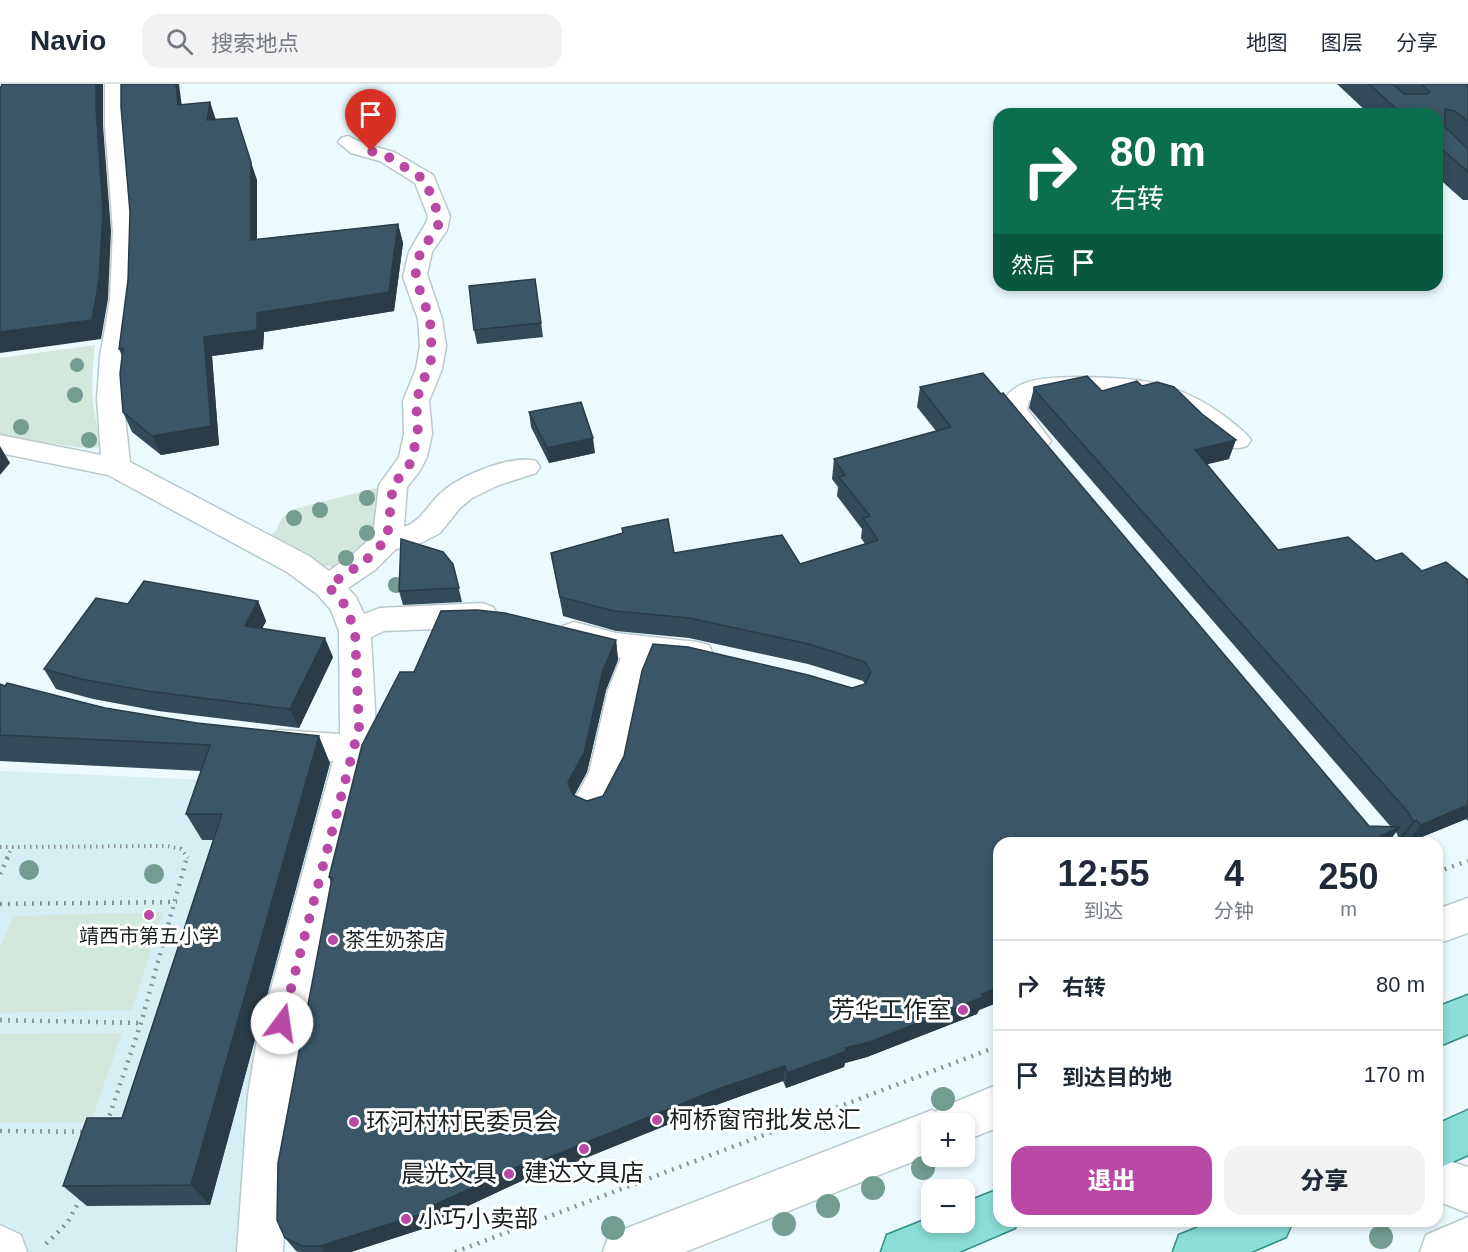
<!DOCTYPE html>
<html lang="zh">
<head>
<meta charset="utf-8">
<style>
  :root { --surface:#fff; --page:#f2f2f3; --text:#1f2937; --muted:#747a83; --line:#e0e1e3; --accent:#ba49a5 }
  body { margin:0; font-family:Arial,"Noto Sans SC",sans-serif; background:var(--page); color:var(--text); height:100vh; display:flex; flex-direction:column; font-size:22px; white-space:nowrap }
  * { box-sizing:border-box; margin:0 }
  p { font-size:20px; color:var(--muted) }
  .icon { flex:none; width:33px; height:33px; fill:none; stroke:currentColor; stroke-width:2; stroke-linecap:round; stroke-linejoin:round }
  .map { position:relative; flex:1; overflow:hidden }
  .sheet { position:absolute; left:993px; top:753px; width:450px; height:390px; display:flex; flex-direction:column; background:var(--surface); border-radius:18px; box-shadow:0 3px 9px #0003 }
  .sheet>* { flex:none }
  .guide { position:absolute; left:993px; top:24px; width:450px; height:183px; border-radius:18px; box-shadow:0 3px 9px #0003; background:#0b6e4f; color:#fff; overflow:hidden }
  .tools { position:absolute; left:921px; top:1029px; display:grid; gap:12px }
  .tools a { display:grid; place-items:center; width:54px; height:54px; border-radius:12px; background:var(--surface); box-shadow:0 3px 9px #0003; font-size:30px }
  .pin { position:absolute; display:grid; place-items:center; width:51px; height:51px; color:#fff; margin:-62px -26px; border-radius:50% 50% 50% 0; rotate:-45deg; box-shadow:0 0 6px #0007 }
  .pin .icon { rotate:45deg }
  .me { position:absolute; width:66px; margin:-33px; rotate:14deg; stroke-linejoin:round; filter:drop-shadow(0 0 4px #0008) }
  .turn { display:flex; align-items:center; gap:21px; height:126px; padding:0 18px; font-size:27px }
  .turn .icon { width:78px; height:78px; stroke-width:2.5 }
  .turn b { display:block; font-size:42px; line-height:51px }
  .then { display:flex; align-items:center; height:57px; padding:0 18px; background:#0003; gap:12px; font-size:22px }
  .eta { display:flex; justify-content:space-evenly; align-items:center; height:102px; text-align:center }
  .eta b { font-size:36px; font-weight:800; line-height:42px }
  .action { display:flex; gap:12px; margin-top:auto; padding:12px 18px }
  .action a { flex:1; height:69px; border-radius:18px; background:var(--accent); color:#fff; font-size:24px; font-weight:800; line-height:69px; text-align:center }
  .action a+a { background:var(--page); color:var(--text) }
  ul { padding:0; list-style:none }
  li { display:flex; align-items:center; gap:18px; height:90px; padding:0 18px; border-top:2px solid var(--line) }
  li div { flex:1 }
  li b { display:block; font-size:22px }
  li em { font-style:normal }
  header { display:flex; align-items:center; gap:36px; box-sizing:border-box; height:84px; padding:0 30px; background:var(--surface); border-bottom:2px solid var(--line) }
  header strong { font-size:28px }
  nav { display:flex; gap:33px; margin-inline-start:auto; font-size:21px }
  .search { width:420px; height:54px; background:var(--page); display:flex; align-items:center; gap:15px; box-sizing:border-box; padding:0 21px; border-radius:18px; color:var(--muted); font-size:22px }
  .map>svg:first-child { display:block }
  .built { fill:#d6eff5 }
  .green { fill:#d3e8dc }
  .lines { fill:none; stroke-linecap:round; stroke-linejoin:round }
  .minor-casing { stroke:#b9c9cc; stroke-width:3 }
  .major-casing { stroke:#318d86; stroke-width:3 }
  .path-far1 { stroke:#899497; stroke-width:4; stroke-dasharray:1.5 4.5; stroke-linecap:butt }
  .path { stroke:#899497; stroke-width:4.5; stroke-dasharray:2 6; stroke-linecap:butt }
  .minor { fill:#fff; fill-rule:evenodd }
  .major { fill:#8bddd7; fill-rule:evenodd }
  .tree { fill:#749c91 }
  .wall { fill:#324a59 }
  .shaded-wall { fill:#293c48 }
  .building { fill:#3a5667; stroke:#293c48; stroke-width:1.5 }
  .route { stroke:#ba49a5; stroke-width:10; stroke-dasharray:0 18 }
  .poi-dot { fill:#ba49a5; stroke:#fff; stroke-width:2 }
  .labels { text-anchor:middle; stroke-width:6; stroke-linejoin:round; paint-order:stroke }
  .poi-label { font-size:20px; fill:#1a2021; stroke:#fff }
  .near-poi-label { font-size:24px; fill:#1a2021; stroke:#fff; text-anchor:start }
</style>
</head>
<body>
<header>
<strong>Navio</strong>
<div class="search"><svg class="icon" aria-label="search" viewBox="0 0 24 24"><circle cx="10" cy="10" r="6"/><path d="M15 15l6 6"/></svg>搜索地点</div>
<nav><a>地图</a><a>图层</a><a>分享</a></nav>
</header>
<div class="map">
<svg width="1468" height="1168" viewBox="0 0 1468 1168">
  <rect width="100%" height="100%" fill="#eafafe"/>
  <path class="built" d="M 0,687 L 304,700 L 329,706 L 238,1168 L 0,1168 Z"/>
  <g class="green">
    <path d="M 95,261 C 92,291 88,331 105,358 L 100,363 L 90,365 L 0,352 L 0,274 Z"/>
    <path d="M 376,404 L 383,404 L 380,450 L 339,486 L 312,477 L 269,452 L 277,446 C 280,435 284,431 294,425 Z"/>
    <path d="M 163,828 L 132,926 L 0,929 L 0,864 L 13,832 Z"/>
    <path d="M 122,949 L 91,1038 L 0,1039 L 0,950 Z"/>
  </g>
  <g class="lines">
    <g class="minor-casing">
      <g id="minor">
        <path d="M 105,0 L 125,0 L 125,41 L 135,147 L 134,215 L 126,273 L 123,315 L 130,378 L 309,472 L 329,487 L 353,470 L 373,452 L 379,401 L 399,373 L 404,350 L 403,317 L 416,285 L 420,262 L 418,235 L 403,193 L 409,168 L 427,137 L 428,132 L 415,99 L 380,77 L 351,69 L 338,58 L 341,54 L 348,52 L 365,60 L 394,68 L 433,91 L 450,132 L 447,146 L 432,168 L 427,190 L 442,235 L 446,262 L 442,285 L 429,317 L 432,350 L 427,373 L 419,388 L 407,403 L 404,443 C 423,436 427,421 441,409 C 459,392 512,370 536,377 L 540,383 L 536,389 L 499,401 L 472,414 L 460,424 L 440,449 L 421,459 L 396,465 L 375,486 L 348,504 L 356,513 L 364,530 L 380,524 L 482,519 L 493,523 L 498,531 L 493,539 L 482,543 L 384,547 L 371,553 L 376,644 L 299,956 L 292,1011 L 283,1168 L 237,1168 L 248,1011 L 257,956 L 333,677 L 278,674 L 266,670 L 261,660 L 266,650 L 278,646 L 340,650 L 339,547 L 331,526 L 317,510 L 287,488 L 108,391 L 0,369 L 0,351 L 101,371 L 97,315 L 100,273 L 110,215 L 113,147 L 105,41 Z"/>
        <path d="M 1078,293 C 1138,294 1177,296 1227,334 C 1235,341 1245,347 1251,356 L 1247,362 C 1240,364 1236,365 1229,363 C 1211,356 1190,330 1169,320 C 1146,309 1050,302 1029,317 L 1027,325 L 1051,357 L 1047,363 L 1037,366 L 1027,363 L 1000,326 C 1009,292 1048,294 1078,293 Z"/>
        <path d="M 574,538 L 616,549 L 697,558 L 709,561 L 713,570 L 709,579 L 697,582 L 652,577 L 642,606 L 624,690 L 604,729 L 591,733 L 578,729 L 573,718 L 589,689 L 608,606 L 621,574 L 563,558 L 558,550 L 563,542 Z"/>
        <path d="M 1468,814 L 1468,849 L 1437,860 L 1437,825 Z"/>
        <path d="M 999,1000 L 999,1043 L 964,1057 L 964,1040 L 932,1040 L 932,1070 L 685,1168 L 603,1168 L 609,1151 L 932,1026 L 936,1028 L 938,1025 Z"/>
        <path d="M 1437,1073 L 1468,1083 L 1468,1129 L 1437,1117 Z"/>
        <path d="M 1468,1133 L 1468,1168 L 1420,1168 L 1426,1151 Z"/>
        <path d="M 0,1141 L 21,1151 L 27,1168 L 0,1168 Z"/>
      </g>
    </g>
    <g class="major-casing">
      <g id="major">
        <path d="M 1468,911 L 1468,950 L 1437,963 L 1437,923 Z"/>
        <path d="M 1468,1026 L 1468,1071 L 1437,1085 L 1437,1040 Z"/>
        <path d="M 999,1105 L 999,1137 L 1018,1137 L 1015,1144 L 959,1168 L 881,1168 L 887,1151 L 932,1133 L 932,1138 L 964,1138 L 964,1119 Z"/>
        <path d="M 1214,1137 L 1293,1137 L 1286,1153 L 1251,1168 L 1173,1168 L 1179,1151 Z"/>
      </g>
    </g>
    <g class="path-far1">
      <path d="M 0,763 L 167,762 L 181,765 L 188,774"/>
      <path d="M 7,774 L 12,763"/>
    </g>
    <g class="path">
      <path d="M 1437,788 L 1468,777"/>
      <path d="M 0,790 L 8,773"/>
      <path d="M 0,820 L 177,818"/>
      <path d="M 0,936 L 141,939"/>
      <path d="M 107,1039 L 141,939 L 187,773"/>
      <path d="M 0,1047 L 85,1048"/>
      <path d="M 46,1160 L 67,1139 L 81,1114"/>
      <path d="M 455,1168 L 999,962"/>
    </g>
    <use href="#minor" class="minor"/>
    <use href="#major" class="major"/>
  </g>
  <g class="tree">
    <circle cx="77" cy="281" r="7"/>
    <circle cx="75" cy="311" r="8"/>
    <circle cx="21" cy="343" r="8"/>
    <circle cx="89" cy="356" r="8"/>
    <circle cx="367" cy="414" r="8"/>
    <circle cx="320" cy="426" r="8"/>
    <circle cx="294" cy="434" r="8"/>
    <circle cx="367" cy="449" r="8"/>
    <circle cx="346" cy="474" r="8"/>
    <circle cx="396" cy="501" r="8"/>
    <circle cx="29" cy="786" r="10"/>
    <circle cx="154" cy="790" r="10"/>
    <circle cx="943" cy="1015" r="12"/>
    <circle cx="923" cy="1084" r="12"/>
    <circle cx="873" cy="1104" r="12"/>
    <circle cx="828" cy="1122" r="12"/>
    <circle cx="784" cy="1140" r="12"/>
    <circle cx="613" cy="1144" r="12"/>
    <circle cx="1381" cy="1153" r="12"/>
  </g>
  <g class="wall">
    <path d="M 1337,0 L 1468,0 L 1468,116 L 1463,116 L 1437,93 L 1437,30 L 1369,30 Z"/>
    <path d="M 210,18 L 215,35 L 257,96 L 257,155 L 398,140 L 403,159 L 394,227 L 264,248 L 263,265 L 212,272 L 219,361 L 161,371 L 132,348 L 123,328 L 122,272 L 119,265 L 128,196 L 130,128 L 182,21 Z"/>
    <path d="M 535,195 L 543,253 L 477,260 L 474,246 Z"/>
    <path d="M 1142,302 L 1229,375 L 1207,380 L 1278,466 L 1376,477 L 1422,487 L 1468,496 L 1468,737 L 1466,735 L 1407,759 L 1403,754 L 1399,755 L 1396,748 L 999,759 L 999,918 L 979,926 L 977,930 L 867,973 L 845,979 L 844,983 L 786,1004 L 783,997 L 719,1020 L 531,1096 L 530,1093 L 440,1135 L 441,1139 L 351,1168 L 299,1168 L 296,1167 L 285,1154 L 331,799 L 329,793 L 414,588 L 616,556 L 618,576 L 606,606 L 587,688 L 574,712 L 587,717 L 603,712 L 852,604 L 865,600 L 863,597 L 808,580 L 689,554 L 616,547 L 563,532 L 551,469 L 674,469 L 800,480 L 865,460 L 861,454 L 862,445 L 837,412 L 838,403 L 832,395 L 834,375 L 936,347 L 917,323 L 920,303 L 1369,742 L 1391,743 L 1029,324 L 1034,303 L 1102,307 Z"/>
    <path d="M 529,328 L 595,369 L 549,379 L 531,343 Z"/>
    <path d="M 453,480 L 462,518 L 403,521 L 399,507 Z"/>
    <path d="M 258,517 L 266,537 L 262,545 L 333,573 L 299,644 L 158,627 L 93,615 L 56,605 L 44,585 L 128,520 Z"/>
    <path d="M 0,600 L 105,624 L 330,679 L 210,1121 L 87,1122 L 63,1102 L 122,1034 L 213,756 L 202,756 L 186,730 L 201,687 L 0,677 Z"/>
  </g>
  <g class="shaded-wall">
    <path d="M 96,0 L 103,0 L 103,41 L 111,147 L 108,215 L 101,255 L 0,269 L 0,248 Z"/>
    <path d="M 176,0 L 179,0 L 184,39 L 178,21 Z"/>
    <path d="M 210,18 L 216,36 L 207,36 Z"/>
    <path d="M 251,78 L 257,96 L 257,175 L 251,156 Z"/>
    <path d="M 398,140 L 403,159 L 394,227 L 264,248 L 263,265 L 212,272 L 219,361 L 161,371 L 152,352 L 204,253 L 257,229 Z"/>
    <path d="M 593,354 L 595,369 L 549,379 L 547,364 Z"/>
    <path d="M 1236,356 L 1229,375 L 1188,385 L 1195,366 Z"/>
    <path d="M 0,362 L 10,379 L 0,391 Z"/>
    <path d="M 258,517 L 266,537 L 253,562 L 245,542 Z"/>
    <path d="M 325,554 L 333,573 L 299,644 L 290,625 Z"/>
    <path d="M 616,556 L 618,576 L 606,606 L 587,688 L 571,717 L 568,698 L 603,586 Z"/>
    <path d="M 319,652 L 330,679 L 210,1121 L 191,1101 Z"/>
    <path d="M 1468,721 L 1468,732 L 1466,735 L 1407,759 L 1421,741 Z"/>
    <path d="M 1416,736 L 1403,754 L 1399,755 L 1413,737 Z"/>
    <path d="M 1400,743 L 1388,759 L 1366,759 Z"/>
    <path d="M 999,904 L 999,918 L 979,926 L 977,930 L 867,973 L 845,979 L 844,983 L 786,1004 L 787,989 L 845,964 Z"/>
    <path d="M 785,982 L 783,997 L 719,1020 L 531,1096 L 530,1093 L 440,1135 L 441,1139 L 351,1168 L 325,1168 L 320,1162 L 432,1122 L 525,1079 L 718,1005 Z"/>
  </g>
  <g class="building">
    <path d="M 2,0 L 96,0 L 96,23 L 103,128 L 99,196 L 92,236 L 0,248 L 0,4 L 1,3 Z"/>
    <path d="M 121,0 L 176,0 L 178,21 L 210,18 L 207,36 L 237,34 L 251,78 L 251,156 L 398,140 L 389,208 L 257,229 L 257,246 L 204,253 L 211,342 L 152,352 L 123,328 L 120,290 L 123,264 L 119,265 L 128,196 L 130,128 L 121,23 Z"/>
    <path d="M 1369,0 L 1393,0 L 1404,10 L 1427,10 L 1430,8 L 1421,0 L 1468,0 L 1468,37 L 1455,27 L 1445,25 L 1445,43 L 1468,65 L 1468,88 L 1437,61 L 1437,30 L 1402,30 Z"/>
    <path d="M 535,195 L 541,239 L 474,246 L 469,202 Z"/>
    <path d="M 983,289 L 1001,310 L 1003,309 L 1369,742 L 1400,743 L 1366,759 L 999,759 L 999,904 L 981,910 L 983,913 L 870,958 L 845,964 L 847,967 L 787,989 L 785,982 L 718,1005 L 526,1083 L 525,1079 L 432,1122 L 434,1126 L 320,1162 L 302,1162 L 285,1154 L 277,1136 L 278,1079 L 332,794 L 329,793 L 362,661 L 400,588 L 414,588 L 441,527 L 477,526 L 505,529 L 616,556 L 603,586 L 584,669 L 568,698 L 573,711 L 587,717 L 603,712 L 624,672 L 642,587 L 653,560 L 688,563 L 808,591 L 852,604 L 865,600 L 871,588 L 865,578 L 809,560 L 689,534 L 614,527 L 560,513 L 551,469 L 623,449 L 622,444 L 668,435 L 674,469 L 782,451 L 800,480 L 878,456 L 863,434 L 870,432 L 839,393 L 845,391 L 834,375 L 951,343 L 920,303 Z"/>
    <path d="M 1087,292 L 1102,307 L 1137,297 L 1142,302 L 1157,298 L 1174,303 L 1202,330 L 1236,356 L 1195,366 L 1278,466 L 1348,453 L 1376,477 L 1402,469 L 1422,487 L 1446,478 L 1468,496 L 1468,721 L 1421,741 L 1416,736 L 1413,737 L 1408,728 L 1034,305 L 1034,303 Z"/>
    <path d="M 581,318 L 593,354 L 547,364 L 529,328 Z"/>
    <path d="M 401,455 L 443,468 L 453,480 L 459,504 L 399,507 Z"/>
    <path d="M 144,497 L 258,517 L 245,542 L 325,554 L 290,625 L 147,607 L 81,595 L 44,585 L 96,514 L 128,520 Z"/>
    <path d="M 7,599 L 105,624 L 197,639 L 319,652 L 191,1101 L 63,1102 L 87,1034 L 122,1034 L 222,730 L 186,730 L 210,661 L 0,651 L 0,600 L 5,602 Z"/>
  </g>
  <g class="lines">
    <path class="route" d="M 282,939 L 359,644 L 355,547 L 345,521 L 328,502 L 364,478 L 387,455 L 393,401 L 409,382 L 412,373 L 418,350 L 416,317 L 432,273 L 430,235 L 415,193 L 420,169 L 438,142 L 439,132 L 425,96 L 387,72 L 371,67"/>
  </g>
  <g class="poi-dot">
    <circle cx="149" cy="831" r="6"/>
    <circle cx="333" cy="856" r="6"/>
    <circle cx="963" cy="926" r="6"/>
    <circle cx="657" cy="1036" r="6"/>
    <circle cx="354" cy="1038" r="6"/>
    <circle cx="584" cy="1065" r="6"/>
    <circle cx="509" cy="1090" r="6"/>
    <circle cx="406" cy="1135" r="6"/>
  </g>
  <g class="labels">
    <g class="poi-label">
      <text x="149" y="859">靖西市第五小学</text>
      <text x="345" y="863" text-anchor="start">茶生奶茶店</text>
    </g>
    <g class="near-poi-label">
      <text x="951" y="934" text-anchor="end">芳华工作室</text>
      <text x="669" y="1044">柯桥窗帘批发总汇</text>
      <text x="366" y="1046">环河村村民委员会</text>
      <text x="584" y="1097" text-anchor="middle">建达文具店</text>
      <text x="497" y="1098" text-anchor="end">晨光文具</text>
      <text x="418" y="1143">小巧小卖部</text>
    </g>
  </g>
</svg>
<div class="tools">
<a>+</a>
<a>−</a>
</div>
<div class="pin" style="left:371px;top:67px;background:#d93025"><svg class="icon" aria-label="arrive" viewBox="0 0 24 24"><path d="M6 21V4h12l-3 4 3 4H6"/></svg></div>
<svg class="me" style="left:282px;top:939px" viewBox="-20 -20 40 40"><circle r="19" fill="#fff"/><path d="M0-13L10 11 0 6-10 11z" fill="#ba49a5"/></svg>
<div class="guide">
<div class="turn"><svg class="icon" aria-label="right" viewBox="0 0 24 24"><path d="M7 20v-9h11M14 6l5 5-5 5"/></svg><div><b>80 m</b>右转</div></div>
<div class="then">然后<svg class="icon" aria-label="arrive" viewBox="0 0 24 24"><path d="M6 21V4h12l-3 4 3 4H6"/></svg></div>
</div>
<section class="sheet">
<div class="eta">
<div><b>12:55</b><p>到达</p></div>
<div><b>4</b><p>分钟</p></div>
<div><b>250</b><p>m</p></div>
</div>
<ul>
<li><svg class="icon" aria-label="right" viewBox="0 0 24 24"><path d="M7 20v-9h11M14 6l5 5-5 5"/></svg><div><b>右转</b></div><em>80 m</em></li>
<li><svg class="icon" aria-label="arrive" viewBox="0 0 24 24"><path d="M6 21V4h12l-3 4 3 4H6"/></svg><div><b>到达目的地</b></div><em>170 m</em></li>
</ul>
<div class="action"><a>退出</a><a>分享</a></div>
</section>
</div>
</body>
</html>
